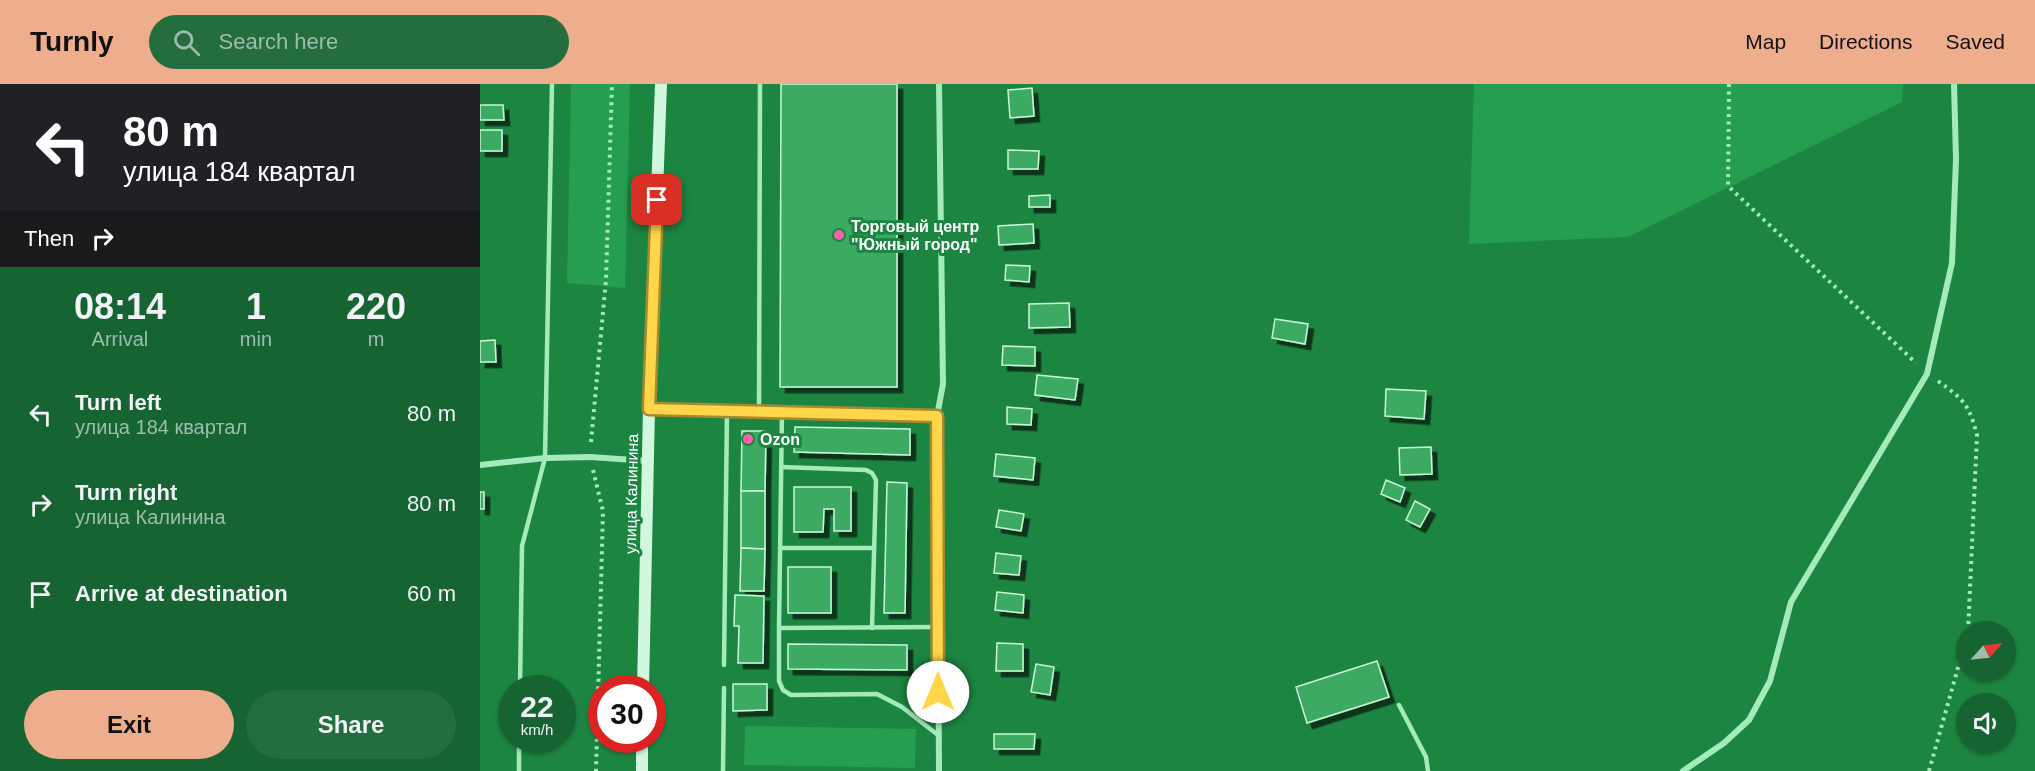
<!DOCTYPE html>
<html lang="en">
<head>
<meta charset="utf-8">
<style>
  :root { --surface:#166432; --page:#236d3e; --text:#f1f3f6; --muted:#9ebdac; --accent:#eead8d }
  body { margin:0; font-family:Arial,sans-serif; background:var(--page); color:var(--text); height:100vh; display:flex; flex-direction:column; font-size:22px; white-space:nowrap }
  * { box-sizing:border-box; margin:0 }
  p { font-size:20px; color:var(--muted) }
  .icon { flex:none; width:33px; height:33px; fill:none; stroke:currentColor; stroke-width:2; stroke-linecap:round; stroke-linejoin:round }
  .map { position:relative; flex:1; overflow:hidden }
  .drawer { display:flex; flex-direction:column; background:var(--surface); width:480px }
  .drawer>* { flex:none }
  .top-card { background:#202124; color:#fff; overflow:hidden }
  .needle { width:39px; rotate:63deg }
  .buttons { position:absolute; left:1476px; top:537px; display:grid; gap:12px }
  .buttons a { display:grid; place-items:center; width:60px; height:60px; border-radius:50%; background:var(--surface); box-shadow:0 2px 4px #0004; font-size:30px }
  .speed { position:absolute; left:18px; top:591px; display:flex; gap:12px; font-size:30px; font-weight:700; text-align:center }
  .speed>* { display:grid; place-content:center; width:78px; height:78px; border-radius:50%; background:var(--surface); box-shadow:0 2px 4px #0004; line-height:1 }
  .speed small { font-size:15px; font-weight:400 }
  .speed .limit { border:9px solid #d22; background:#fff; color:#111 }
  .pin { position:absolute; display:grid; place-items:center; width:51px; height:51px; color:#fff; margin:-26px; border-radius:12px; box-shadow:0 3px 9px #0006 }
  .me { position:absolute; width:66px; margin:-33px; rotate:0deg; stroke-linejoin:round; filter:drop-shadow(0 0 4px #0008) }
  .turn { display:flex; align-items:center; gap:21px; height:126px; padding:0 24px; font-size:27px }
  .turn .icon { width:78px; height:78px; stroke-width:2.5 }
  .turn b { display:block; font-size:42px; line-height:51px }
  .then { display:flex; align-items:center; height:57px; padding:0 24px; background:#0003; gap:12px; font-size:22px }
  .eta { display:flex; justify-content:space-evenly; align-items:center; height:102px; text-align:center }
  .eta b { font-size:36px; font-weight:700; line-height:42px }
  .primary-button { display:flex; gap:12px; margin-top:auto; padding:12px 24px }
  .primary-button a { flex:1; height:69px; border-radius:36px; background:var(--accent); color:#111; font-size:24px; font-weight:700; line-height:69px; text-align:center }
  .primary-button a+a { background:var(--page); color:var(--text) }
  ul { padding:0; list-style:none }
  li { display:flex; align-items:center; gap:18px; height:90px; padding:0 24px }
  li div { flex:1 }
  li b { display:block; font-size:22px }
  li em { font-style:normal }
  header { display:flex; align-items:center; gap:36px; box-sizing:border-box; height:84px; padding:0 30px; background:var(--accent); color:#111 }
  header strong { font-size:28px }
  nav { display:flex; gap:33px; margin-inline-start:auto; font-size:21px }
  .search { width:420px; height:54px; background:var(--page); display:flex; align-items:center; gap:15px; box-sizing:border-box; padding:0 21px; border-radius:33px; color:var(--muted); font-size:22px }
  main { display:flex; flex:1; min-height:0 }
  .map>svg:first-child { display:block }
  .green { fill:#269e4f }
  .building { fill:#3daa63; stroke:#c9f8d9; stroke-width:1.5; filter:url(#shadow) }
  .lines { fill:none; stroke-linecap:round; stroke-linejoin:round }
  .path { stroke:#a4ebbc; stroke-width:4; stroke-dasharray:3 4.5; stroke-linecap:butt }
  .lane { stroke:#a4ebbc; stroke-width:4.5 }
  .street { stroke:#a4ebbc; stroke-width:6 }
  .secondary { stroke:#d0f8de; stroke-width:12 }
  .route-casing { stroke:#a68a30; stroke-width:15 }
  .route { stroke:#ffd54a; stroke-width:10 }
  .poi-dot { fill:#fb62ae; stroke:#1d8542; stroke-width:2 }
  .labels { text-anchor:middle; stroke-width:6; stroke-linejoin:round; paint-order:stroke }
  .poi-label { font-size:16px; font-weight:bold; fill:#fff; stroke:#1d8542; text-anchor:start }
  .street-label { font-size:16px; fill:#fff; stroke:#1d8542 }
</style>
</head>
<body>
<header>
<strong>Turnly</strong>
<div class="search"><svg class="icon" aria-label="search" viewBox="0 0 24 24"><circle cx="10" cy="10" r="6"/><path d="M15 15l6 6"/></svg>Search here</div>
<nav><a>Map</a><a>Directions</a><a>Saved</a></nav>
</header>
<main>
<section class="drawer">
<div class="top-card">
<div class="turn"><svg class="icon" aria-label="left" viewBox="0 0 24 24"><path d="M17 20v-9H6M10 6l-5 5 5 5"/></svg><div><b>80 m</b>улица 184 квартал</div></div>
<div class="then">Then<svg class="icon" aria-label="right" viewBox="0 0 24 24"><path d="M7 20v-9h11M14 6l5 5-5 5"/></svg></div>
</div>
<div class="eta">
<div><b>08:14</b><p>Arrival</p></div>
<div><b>1</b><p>min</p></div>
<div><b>220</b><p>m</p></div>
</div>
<ul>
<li><svg class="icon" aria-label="left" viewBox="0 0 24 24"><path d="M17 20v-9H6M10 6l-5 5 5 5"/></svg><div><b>Turn left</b><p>улица 184 квартал</p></div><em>80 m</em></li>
<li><svg class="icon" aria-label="right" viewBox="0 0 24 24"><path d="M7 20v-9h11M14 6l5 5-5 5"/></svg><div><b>Turn right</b><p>улица Калинина</p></div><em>80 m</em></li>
<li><svg class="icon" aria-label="arrive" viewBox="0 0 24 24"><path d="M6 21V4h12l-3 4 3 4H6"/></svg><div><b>Arrive at destination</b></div><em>60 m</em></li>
</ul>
<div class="primary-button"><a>Exit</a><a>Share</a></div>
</section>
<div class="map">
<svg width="1555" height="687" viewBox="0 0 1555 687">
  <defs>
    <filter id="shadow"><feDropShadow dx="5.5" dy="5.5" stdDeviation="0" flood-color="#0009"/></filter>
  </defs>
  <rect width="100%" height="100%" fill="#1d8542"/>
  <g class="green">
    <path d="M 91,0 L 150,0 L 145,204 L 87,199 Z"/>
    <path d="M 994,0 L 1423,0 L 1422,18 L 1148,153 L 989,160 Z"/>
    <path d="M 265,642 L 436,645 L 435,684 L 264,681 Z"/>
  </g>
  <g class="building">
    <path d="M 301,0 L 417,0 L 417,303 L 300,303 Z"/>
    <path d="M 552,4 L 554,32 L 530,34 L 528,6 Z"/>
    <path d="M 0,21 L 23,21 L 24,36 L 0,36 Z"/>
    <rect x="0" y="46" width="22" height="21"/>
    <path d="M 528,66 L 559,67 L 558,85 L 528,85 Z"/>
    <path d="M 570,111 L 570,123 L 549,123 L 549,112 Z"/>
    <path d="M 553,140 L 554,159 L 519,161 L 518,142 Z"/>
    <path d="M 526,181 L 550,182 L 549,198 L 525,196 Z"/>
    <path d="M 589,219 L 590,243 L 549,244 L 549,220 Z"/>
    <path d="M 795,235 L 828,240 L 825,260 L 792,254 Z"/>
    <path d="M 15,256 L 16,278 L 0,278 L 0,257 Z"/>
    <path d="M 523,262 L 555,263 L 555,282 L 522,281 Z"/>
    <path d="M 557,291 L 598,295 L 595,316 L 555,311 Z"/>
    <path d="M 906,305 L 946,307 L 944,335 L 905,332 Z"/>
    <path d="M 527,323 L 552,325 L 551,341 L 527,340 Z"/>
    <path d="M 315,343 L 430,345 L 430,371 L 314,368 Z"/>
    <path d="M 262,347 L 286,347 L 285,407 L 261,407 Z"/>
    <path d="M 951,363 L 952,390 L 920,391 L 919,364 Z"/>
    <path d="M 516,370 L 555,374 L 553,396 L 514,392 Z"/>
    <path d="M 906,396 L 925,404 L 920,418 L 901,410 Z"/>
    <path d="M 407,398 L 427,399 L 425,529 L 404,529 Z"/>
    <path d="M 314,403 L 371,403 L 371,447 L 354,447 L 354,425 L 344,425 L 343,448 L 314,448 Z"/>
    <path d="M 261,407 L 285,407 L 285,465 L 261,464 Z"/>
    <rect x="0" y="408" width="4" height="17"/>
    <path d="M 935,417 L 950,425 L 940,443 L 926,436 Z"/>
    <path d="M 519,426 L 544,430 L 541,447 L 516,443 Z"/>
    <path d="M 261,464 L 285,465 L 284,507 L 260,507 Z"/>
    <path d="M 516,469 L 541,472 L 539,491 L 514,489 Z"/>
    <rect x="308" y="483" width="43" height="46"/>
    <path d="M 517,508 L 544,511 L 543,529 L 515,526 Z"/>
    <path d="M 255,511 L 284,512 L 283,579 L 258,579 L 259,542 L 254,542 Z"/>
    <path d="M 517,559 L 543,560 L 543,587 L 516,587 Z"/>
    <path d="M 308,560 L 427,561 L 427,586 L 308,585 Z"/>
    <path d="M 897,577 L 909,613 L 827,639 L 816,603 Z"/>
    <path d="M 556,580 L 574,583 L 570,611 L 551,608 Z"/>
    <path d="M 253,600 L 287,600 L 287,626 L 253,627 Z"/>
    <path d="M 514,650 L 555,650 L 554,665 L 514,665 Z"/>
  </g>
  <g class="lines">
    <g class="path">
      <path d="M 1249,0 L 1248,102 L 1436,279"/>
      <path d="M 1458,297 C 1483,315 1489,320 1497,351 L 1488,548"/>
      <path d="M 111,358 L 126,196 L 132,0"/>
      <path d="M 113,386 L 123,427 L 116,687"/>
      <path d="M 1449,687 L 1486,555"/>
    </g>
    <g class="lane">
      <path d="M 279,327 L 280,0"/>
      <path d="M 302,328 L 299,544 L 458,543"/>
      <path d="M 301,383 L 386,386 L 392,389 L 396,396 L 392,544"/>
      <path d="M 300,464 L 394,464"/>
      <path d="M 299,544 L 299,597 L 303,606 L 311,611 L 397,610 L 422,623 L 458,651"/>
      <path d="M 244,581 L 247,326"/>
      <path d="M 40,604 L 42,462 L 65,374 L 72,0"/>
      <path d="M 919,621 L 946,673 L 948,687"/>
      <path d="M 39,687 L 39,656"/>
      <path d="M 243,687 L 244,604"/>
    </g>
    <g class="street">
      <path d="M 169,325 L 457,332"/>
      <path d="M 0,381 L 65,374 L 110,373 L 168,377"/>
      <path d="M 459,687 L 457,332 L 463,300 L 459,0"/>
      <path d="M 1203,687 L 1244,659 L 1269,636 L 1290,597 L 1311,518 L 1447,290 L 1472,179 L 1476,75 L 1474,0"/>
    </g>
    <g class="secondary">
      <path d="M 163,604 L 169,325 L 181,0"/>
      <path d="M 162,687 L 162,656"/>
    </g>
  </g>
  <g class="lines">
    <g class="route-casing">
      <path id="route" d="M 177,116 L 169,325 L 457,332 L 458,608"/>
    </g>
    <use href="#route" class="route"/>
  </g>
  <g class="poi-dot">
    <circle cx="359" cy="151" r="6"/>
    <circle cx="268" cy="355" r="6"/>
  </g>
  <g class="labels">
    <g class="poi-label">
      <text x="371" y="148">Торговый центр<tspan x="371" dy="18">"Южный город"</tspan></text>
      <text x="280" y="361">Ozon</text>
    </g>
    <g class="street-label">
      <text transform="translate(151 410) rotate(-89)" y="6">улица Калинина</text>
    </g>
  </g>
</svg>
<div class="buttons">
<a><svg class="needle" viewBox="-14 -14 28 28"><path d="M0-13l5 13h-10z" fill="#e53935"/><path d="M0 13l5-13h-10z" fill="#9ebdac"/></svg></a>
<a><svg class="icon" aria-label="sound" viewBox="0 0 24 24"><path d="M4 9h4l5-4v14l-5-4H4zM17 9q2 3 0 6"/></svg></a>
</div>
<div class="speed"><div>22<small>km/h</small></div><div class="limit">30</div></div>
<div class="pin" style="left:177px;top:116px;background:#d93025"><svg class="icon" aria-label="arrive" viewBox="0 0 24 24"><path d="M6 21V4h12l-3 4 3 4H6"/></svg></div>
<svg class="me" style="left:458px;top:608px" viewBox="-20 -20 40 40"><circle r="19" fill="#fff"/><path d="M0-13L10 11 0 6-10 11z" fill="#ffd54a"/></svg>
</div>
</main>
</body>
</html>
